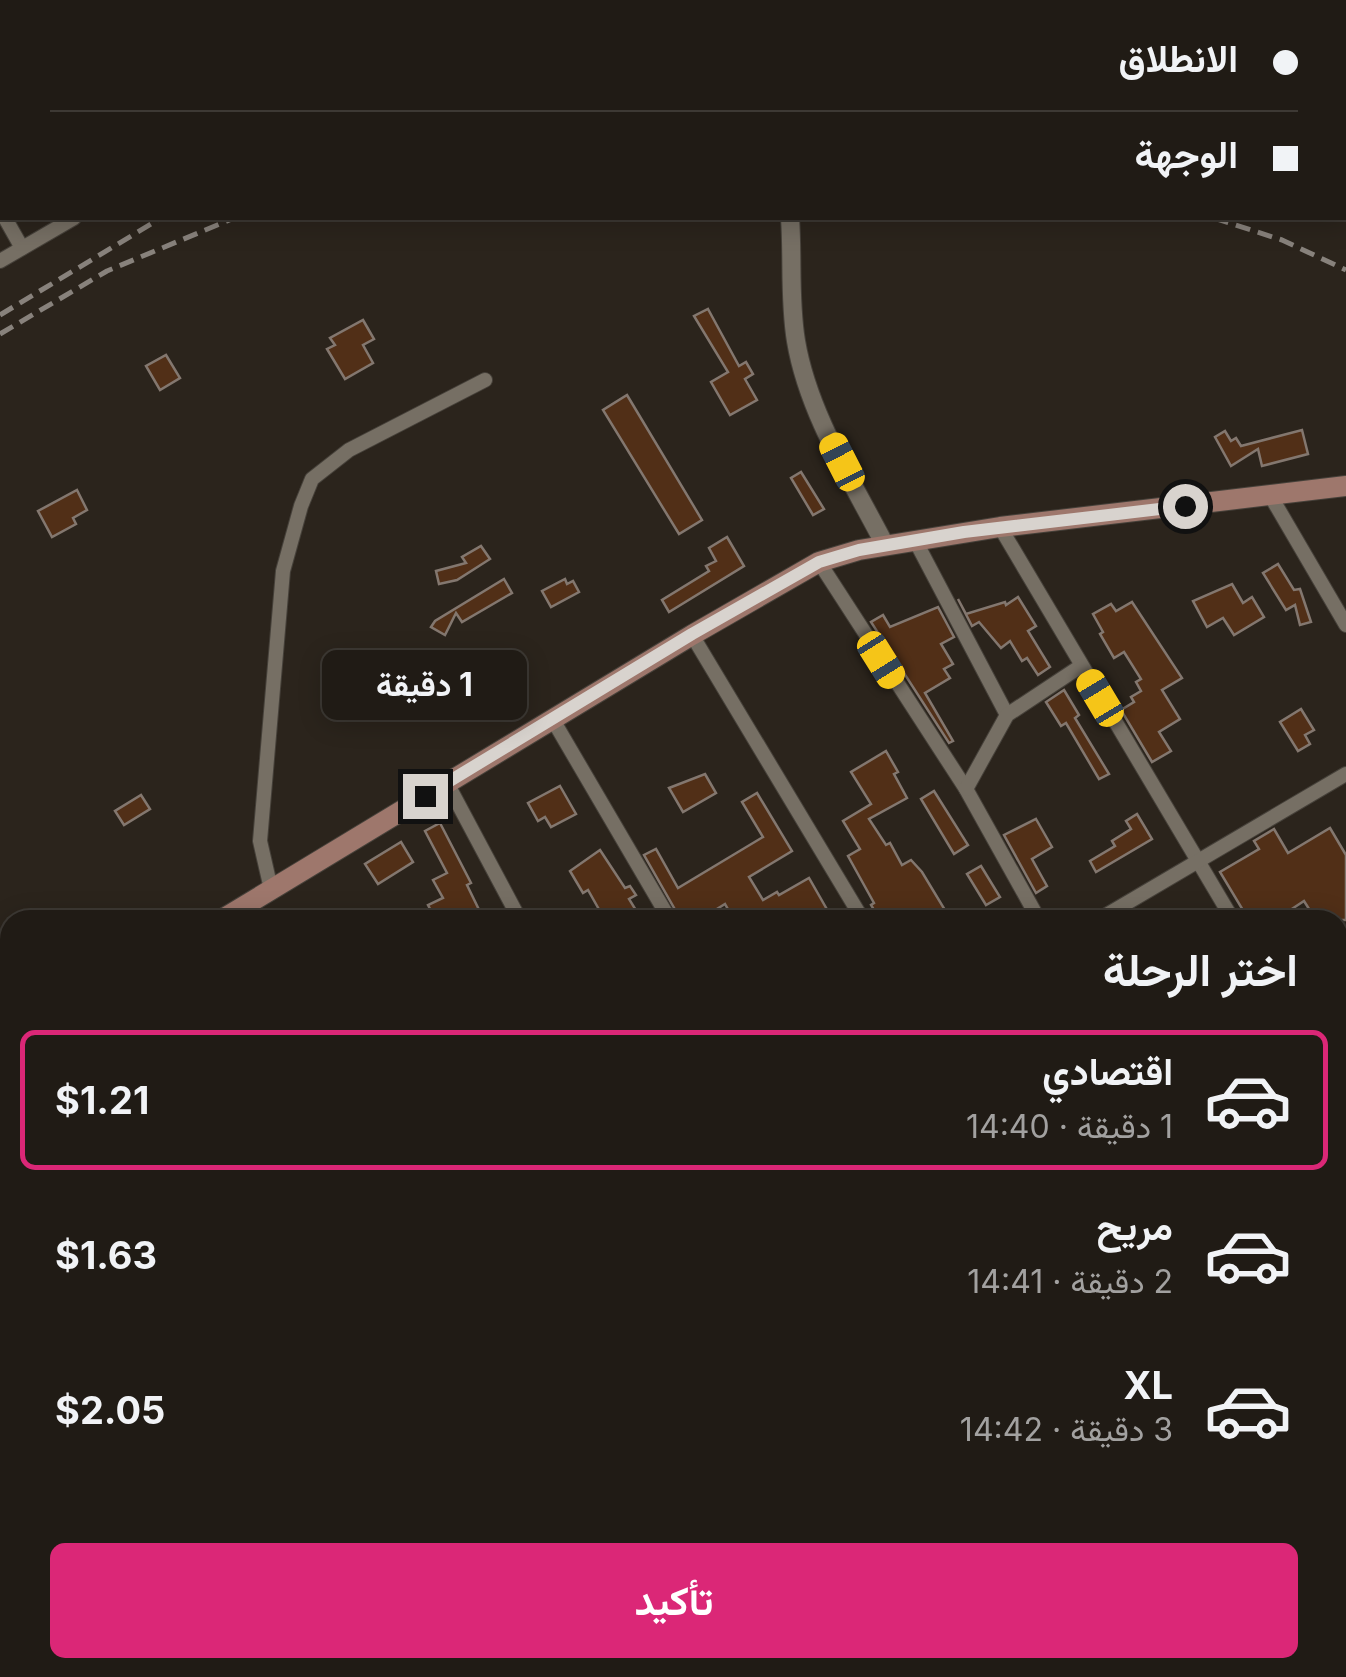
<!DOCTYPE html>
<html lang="ar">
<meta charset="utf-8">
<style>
:root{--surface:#201b15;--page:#28241e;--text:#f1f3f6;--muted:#a2a1a0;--line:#3d3934;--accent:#db2777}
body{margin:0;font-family:Inter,Vazirmatn,sans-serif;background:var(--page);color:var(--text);direction:rtl;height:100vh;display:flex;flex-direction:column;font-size:38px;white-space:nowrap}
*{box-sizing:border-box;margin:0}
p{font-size:32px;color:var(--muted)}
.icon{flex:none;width:55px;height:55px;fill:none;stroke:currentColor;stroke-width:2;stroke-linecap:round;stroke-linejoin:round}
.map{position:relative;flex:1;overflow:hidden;direction:ltr}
.details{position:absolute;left:0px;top:910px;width:1348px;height:768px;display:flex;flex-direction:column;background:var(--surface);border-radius:30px 30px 0 0;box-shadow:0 5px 25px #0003,0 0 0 2px var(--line);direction:rtl}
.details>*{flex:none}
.guide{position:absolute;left:0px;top:0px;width:1348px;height:220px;box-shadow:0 5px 25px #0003,0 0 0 2px var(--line);direction:rtl;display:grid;align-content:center;height:220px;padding:0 50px;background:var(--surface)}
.end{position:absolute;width:45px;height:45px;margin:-22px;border:12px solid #d8d3ce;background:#111;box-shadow:0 0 0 5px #111}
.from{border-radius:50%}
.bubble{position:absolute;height:70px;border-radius:15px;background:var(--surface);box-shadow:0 5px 25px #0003,0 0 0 2px var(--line);font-size:32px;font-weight:700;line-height:70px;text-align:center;direction:rtl}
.car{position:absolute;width:30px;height:60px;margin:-30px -15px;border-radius:12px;box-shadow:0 0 8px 2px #0007;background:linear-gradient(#f5c518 24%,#345 0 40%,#f5c518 0 76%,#345 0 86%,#f5c518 0)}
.guide b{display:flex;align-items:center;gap:35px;height:95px;font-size:38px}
.guide b+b{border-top:2px solid var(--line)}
.guide i{width:25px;height:25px;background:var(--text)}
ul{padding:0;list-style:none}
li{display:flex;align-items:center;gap:30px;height:140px;margin:0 20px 15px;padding:0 30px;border:5px solid transparent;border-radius:15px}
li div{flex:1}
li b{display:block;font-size:38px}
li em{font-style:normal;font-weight:700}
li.on{border-color:var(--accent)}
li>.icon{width:90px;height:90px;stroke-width:1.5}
h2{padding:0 50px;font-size:45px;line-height:120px}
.button{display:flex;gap:20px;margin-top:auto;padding:20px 50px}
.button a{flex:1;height:115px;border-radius:15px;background:var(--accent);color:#fff;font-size:40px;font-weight:700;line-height:115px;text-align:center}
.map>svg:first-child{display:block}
.building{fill:#512f17;stroke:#83776f;stroke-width:2.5}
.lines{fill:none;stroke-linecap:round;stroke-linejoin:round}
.service-casing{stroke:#46413a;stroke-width:10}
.minor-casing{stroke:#46413a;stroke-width:16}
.tertiary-casing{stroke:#46413a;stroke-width:20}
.secondary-casing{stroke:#46413a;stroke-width:22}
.service{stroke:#766f64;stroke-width:8}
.minor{stroke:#766f64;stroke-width:14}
.tertiary{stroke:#766f64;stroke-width:18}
.secondary{stroke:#9e776c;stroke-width:20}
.rail{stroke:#88827c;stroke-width:5;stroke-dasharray:15 8;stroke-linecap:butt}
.route{stroke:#d8d3ce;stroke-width:12}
</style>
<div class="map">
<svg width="1346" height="1677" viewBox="0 0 1346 1677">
<rect width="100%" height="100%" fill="#2b241c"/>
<g class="building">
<polygon points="708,309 739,366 746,362 753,374 745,379 757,400 730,415 711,382 728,372 694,316"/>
<polygon points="363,320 374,339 363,345 373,363 345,379 327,349 335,345 330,338"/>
<polygon points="166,355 180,378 160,390 146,366"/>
<polygon points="627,395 702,520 679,534 603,410"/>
<polygon points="1302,430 1308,454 1262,466 1258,449 1231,466 1215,437 1225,431 1231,441 1236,438 1241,446"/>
<polygon points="801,472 824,509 813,515 791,478"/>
<polygon points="77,490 87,510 73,518 76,524 52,537 38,511"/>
<polygon points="727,537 744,566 669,612 662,600 709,571 706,566 716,561 709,548"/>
<polygon points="481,546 490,559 457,580 439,584 436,571 466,563 462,557"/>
<polygon points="1278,564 1294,590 1300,589 1311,622 1300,625 1295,605 1286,610 1263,573"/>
<polygon points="504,579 512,593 462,622 456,613 445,635 431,627 435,621"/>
<polygon points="565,579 567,584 573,581 579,592 551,607 542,591"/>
<polygon points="1232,584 1243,603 1252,597 1264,617 1234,635 1223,618 1207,627 1193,601"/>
<polygon points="1018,597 1036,626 1028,631 1050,667 1038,675 1027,658 1022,661 1010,641 1001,648 979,622 972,626 958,599 966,614 1005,602 1006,605"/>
<polygon points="1132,602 1182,678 1162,690 1180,719 1159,732 1171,751 1152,762 1121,710 1134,702 1131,697 1141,691 1136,682 1141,679 1124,652 1114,658 1100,634 1103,632 1093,614 1111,604 1116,611"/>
<polygon points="938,607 954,637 941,644 953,664 944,669 950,678 925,693 953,741 949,743 871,622 883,615 890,627"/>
<polygon points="1064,690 1079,715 1075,718 1109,774 1099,779 1066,723 1061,726 1046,702"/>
<polygon points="1301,709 1314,730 1305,735 1310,744 1298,751 1280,722"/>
<polygon points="886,751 898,772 894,774 907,798 869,819 886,845 890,843 902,865 911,860 922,872 951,920 880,920 871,905 874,903 848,856 860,849 843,821 871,804 851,772"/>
<polygon points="705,774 716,793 683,812 669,788"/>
<polygon points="560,786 576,814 551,827 545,817 538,821 528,803"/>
<polygon points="934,791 968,845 954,854 921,799"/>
<polygon points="757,793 792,851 749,877 763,900 777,892 779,895 809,878 833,920 756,920 753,915 746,920 734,920 725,904 699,920 681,920 644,855 656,849 678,888 763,837 742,802"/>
<polygon points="141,795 150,809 124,825 115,811"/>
<polygon points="1137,814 1152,839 1096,872 1090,861 1115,846 1112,841 1131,829 1126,821"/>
<polygon points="1036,819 1052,847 1032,859 1047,886 1036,893 1004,835"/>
<polygon points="440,823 471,883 467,885 484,920 436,920 428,905 443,898 433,880 447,873 425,831"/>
<polygon points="1330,828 1346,855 1346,920 1316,920 1304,901 1275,920 1252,920 1246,910 1244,912 1220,872 1259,849 1254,841 1274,829 1288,853"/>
<polygon points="401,842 413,862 378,884 365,864"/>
<polygon points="600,850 625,888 630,886 636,895 629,899 642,920 605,920 588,890 583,893 570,871"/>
<polygon points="981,866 1000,897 986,905 967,874"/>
</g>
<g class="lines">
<g class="service-casing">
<polyline id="service" points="0,1196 10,1199"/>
</g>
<g class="minor-casing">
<g id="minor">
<polyline points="1345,207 1346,207"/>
<polyline points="5,218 22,248"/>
<polyline points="0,261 74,218"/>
<polyline points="1270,495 1346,625"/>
<polyline points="1000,527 1233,920"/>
<polyline points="916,542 1007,715"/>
<polyline points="819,562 966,789 1039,920"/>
<polyline points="692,635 863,920"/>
<polyline points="553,720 670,920"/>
<polyline points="447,783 520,920"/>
<polyline points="966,789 1007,715 1081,666"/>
<polyline points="271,889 260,841 283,571 301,506 312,479 349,450 485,380"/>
<polyline points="1098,920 1346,774"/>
<polyline points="1338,991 1346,986"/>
<polyline points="1338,1076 1346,1089"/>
<polyline points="1338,1389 1346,1403"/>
<polyline points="1338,1471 1346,1466"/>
<polyline points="1338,1481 1346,1496"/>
<polyline points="0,1486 10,1480"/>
<polyline points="0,1610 10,1605"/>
<polyline points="0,1628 10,1645"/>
<polyline points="23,1668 29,1677"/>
<polyline points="190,1668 195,1677"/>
<polyline points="408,1668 413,1677"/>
<polyline points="534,1668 540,1677"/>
<polyline points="662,1668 667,1677"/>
<polyline points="779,1668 785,1677"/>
<polyline points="935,1668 940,1677"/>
<polyline points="1088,1668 1094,1677"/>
<polyline points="1158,1668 1164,1677"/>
<polyline points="1300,1668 1306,1677"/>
<polyline points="156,1677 172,1668"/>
<polyline points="997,1677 1013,1668"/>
</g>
</g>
<g class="tertiary-casing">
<g id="tertiary">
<polyline points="130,0 131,2"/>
<polyline points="683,0 685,2"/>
<polyline points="29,2 33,0"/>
<polyline points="430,2 434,0"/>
<polyline points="0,19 2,17"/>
<path d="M 790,218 C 793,259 789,299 796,341 C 808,413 852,481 885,545"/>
</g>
</g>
<g class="secondary-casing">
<g id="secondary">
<polyline points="221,920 692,635 819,562 859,550 1000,527 1346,486"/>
<polyline points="0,1051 10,1044"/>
<polyline points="1338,1158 1346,1152"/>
<polyline points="476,1677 493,1668"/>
</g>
</g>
<use href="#service" class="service"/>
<use href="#minor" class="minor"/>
<use href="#tertiary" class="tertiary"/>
<use href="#secondary" class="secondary"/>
<g class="rail">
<polyline points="521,2 525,0"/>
<polyline points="544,2 548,0"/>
<polyline points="1214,218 1282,240 1346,270"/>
<polyline points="0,315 161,218"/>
<polyline points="0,334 107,271 234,218"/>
</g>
</g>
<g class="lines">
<polyline class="route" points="425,796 692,634 819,562 859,550 964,532 1185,506"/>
</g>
</svg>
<i class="end from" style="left:1185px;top:506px"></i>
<i class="end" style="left:425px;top:796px"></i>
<div class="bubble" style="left:322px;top:650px;width:205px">1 دقيقة</div>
<i class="car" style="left:842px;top:462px;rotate:333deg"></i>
<i class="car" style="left:881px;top:660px;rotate:148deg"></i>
<i class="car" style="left:1100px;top:698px;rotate:329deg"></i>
<div class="guide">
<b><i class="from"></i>الانطلاق</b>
<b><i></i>الوجهة</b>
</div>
<section class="details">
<h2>اختر الرحلة</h2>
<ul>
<li class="on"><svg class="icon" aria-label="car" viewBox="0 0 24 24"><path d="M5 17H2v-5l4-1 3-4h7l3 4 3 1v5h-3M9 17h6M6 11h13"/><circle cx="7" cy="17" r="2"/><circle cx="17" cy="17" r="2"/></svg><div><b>اقتصادي</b><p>1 دقيقة · 14:40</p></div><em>$1.21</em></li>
<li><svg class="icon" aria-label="car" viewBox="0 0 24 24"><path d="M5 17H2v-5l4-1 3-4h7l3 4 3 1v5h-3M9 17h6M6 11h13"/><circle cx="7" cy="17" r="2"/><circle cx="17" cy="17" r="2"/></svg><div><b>مريح</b><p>2 دقيقة · 14:41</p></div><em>$1.63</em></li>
<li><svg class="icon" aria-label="car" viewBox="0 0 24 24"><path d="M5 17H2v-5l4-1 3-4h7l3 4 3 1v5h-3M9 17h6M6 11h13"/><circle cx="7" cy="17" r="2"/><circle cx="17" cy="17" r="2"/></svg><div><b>XL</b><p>3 دقيقة · 14:42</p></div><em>$2.05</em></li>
</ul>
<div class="button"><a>تأكيد</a></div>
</section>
</div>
